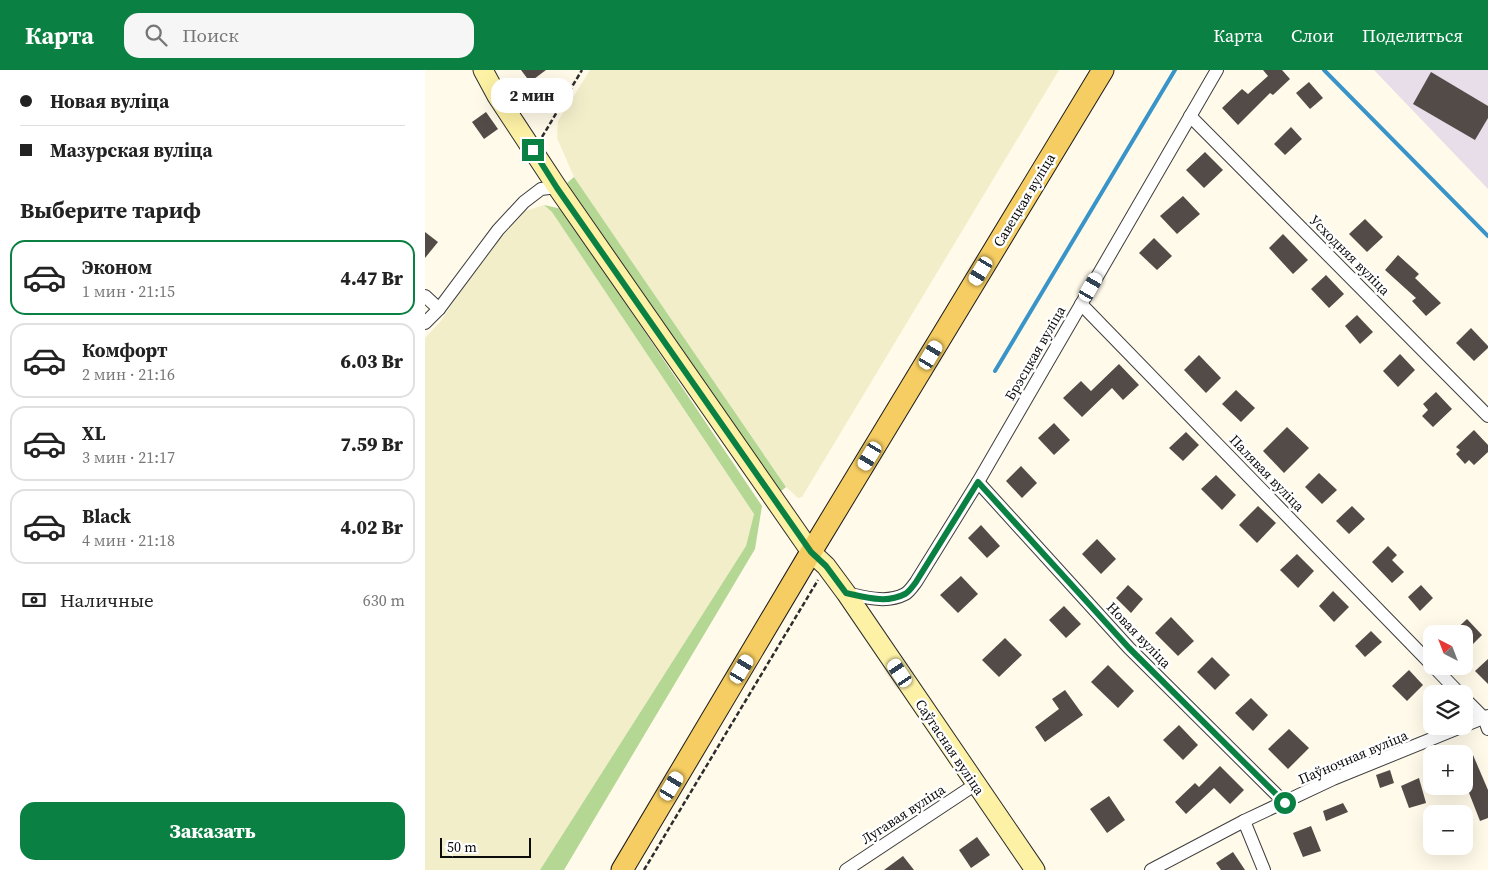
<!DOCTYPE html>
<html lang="ru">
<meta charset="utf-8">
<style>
:root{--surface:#fff;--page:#f6f6f6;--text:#222;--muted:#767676;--line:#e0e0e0;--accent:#0b8043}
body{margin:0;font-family:"Source Serif 4",serif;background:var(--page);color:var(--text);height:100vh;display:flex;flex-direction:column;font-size:19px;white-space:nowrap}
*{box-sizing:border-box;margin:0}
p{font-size:16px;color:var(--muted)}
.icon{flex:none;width:28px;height:28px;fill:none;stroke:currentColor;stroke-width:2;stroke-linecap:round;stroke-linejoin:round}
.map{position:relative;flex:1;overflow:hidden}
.side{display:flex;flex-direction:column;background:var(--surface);width:425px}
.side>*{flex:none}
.top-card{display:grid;align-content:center;height:110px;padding:0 20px;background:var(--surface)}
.needle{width:32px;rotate:318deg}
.tools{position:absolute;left:998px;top:555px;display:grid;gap:10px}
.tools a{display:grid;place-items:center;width:50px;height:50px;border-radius:10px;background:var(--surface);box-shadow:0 5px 20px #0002;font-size:25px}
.scale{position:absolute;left:15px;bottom:12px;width:91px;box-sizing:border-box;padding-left:5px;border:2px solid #0b0b0b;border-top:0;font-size:14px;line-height:18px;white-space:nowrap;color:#0b0b0b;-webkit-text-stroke:4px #fff;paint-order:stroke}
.end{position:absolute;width:22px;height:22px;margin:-11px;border:6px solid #0b8043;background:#fff;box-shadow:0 0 0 2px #fff}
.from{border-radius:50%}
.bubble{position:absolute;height:35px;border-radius:15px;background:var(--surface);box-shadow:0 5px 20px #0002;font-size:16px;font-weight:800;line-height:35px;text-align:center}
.car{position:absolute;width:15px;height:30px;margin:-15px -8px;border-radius:6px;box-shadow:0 0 4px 1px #0007;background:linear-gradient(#fff 24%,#345 0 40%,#fff 0 76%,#345 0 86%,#fff 0)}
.top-card b{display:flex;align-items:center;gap:18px;height:48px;font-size:19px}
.top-card b+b{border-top:1px solid var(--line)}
.top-card i{width:12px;height:12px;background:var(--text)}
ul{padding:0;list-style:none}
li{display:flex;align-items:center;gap:15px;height:75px;margin:0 10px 8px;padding:0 10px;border:2px solid var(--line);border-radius:15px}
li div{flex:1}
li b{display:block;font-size:19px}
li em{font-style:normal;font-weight:800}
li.active{border-color:var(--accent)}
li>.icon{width:45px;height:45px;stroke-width:1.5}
h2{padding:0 20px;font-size:22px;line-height:60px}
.pay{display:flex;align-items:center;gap:12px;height:55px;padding:0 20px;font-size:19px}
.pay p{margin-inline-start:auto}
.cta{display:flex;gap:10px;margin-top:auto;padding:10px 20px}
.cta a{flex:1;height:58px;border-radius:15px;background:var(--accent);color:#fff;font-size:20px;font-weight:800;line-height:58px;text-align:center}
header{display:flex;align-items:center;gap:30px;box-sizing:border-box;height:70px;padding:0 25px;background:var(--accent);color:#fff}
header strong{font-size:24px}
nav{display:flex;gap:28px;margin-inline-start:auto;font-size:18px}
.search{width:350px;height:45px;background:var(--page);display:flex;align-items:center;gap:12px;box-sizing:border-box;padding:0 18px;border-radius:15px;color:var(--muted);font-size:19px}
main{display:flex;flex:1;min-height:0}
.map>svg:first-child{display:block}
.industrial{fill:#e8deea}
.farmland{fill:#f3eeca}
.forest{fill:#b4d794}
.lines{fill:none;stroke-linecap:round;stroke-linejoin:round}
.stream{stroke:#3894c9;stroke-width:4}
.building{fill:#534b47}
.street-casing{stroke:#3e3e3e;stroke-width:14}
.secondary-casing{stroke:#2d2d2d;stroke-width:21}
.primary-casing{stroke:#1c1c1c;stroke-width:23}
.path{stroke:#2d2d2d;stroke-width:2.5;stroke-dasharray:5 2.5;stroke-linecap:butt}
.street{stroke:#fff;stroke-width:12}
.secondary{stroke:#fdf1a5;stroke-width:19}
.primary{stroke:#f5cd62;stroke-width:21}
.route{stroke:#0b8043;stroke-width:6}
.labels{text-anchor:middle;stroke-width:5;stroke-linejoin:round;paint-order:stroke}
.street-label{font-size:14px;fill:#0b0b0b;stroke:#fff}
</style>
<header>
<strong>Карта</strong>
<div class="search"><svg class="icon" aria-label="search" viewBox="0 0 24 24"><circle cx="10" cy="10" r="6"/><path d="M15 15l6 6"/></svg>Поиск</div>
<nav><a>Карта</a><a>Слои</a><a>Поделиться</a></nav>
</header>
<main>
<section class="side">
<div class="top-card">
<b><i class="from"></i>Новая вуліца</b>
<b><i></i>Мазурская вуліца</b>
</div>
<h2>Выберите тариф</h2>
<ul>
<li class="active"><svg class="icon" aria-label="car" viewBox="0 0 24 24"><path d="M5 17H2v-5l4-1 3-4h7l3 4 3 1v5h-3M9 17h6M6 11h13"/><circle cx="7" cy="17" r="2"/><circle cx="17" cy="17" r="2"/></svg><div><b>Эконом</b><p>1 мин · 21:15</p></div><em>4.47 Br</em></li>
<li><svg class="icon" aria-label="car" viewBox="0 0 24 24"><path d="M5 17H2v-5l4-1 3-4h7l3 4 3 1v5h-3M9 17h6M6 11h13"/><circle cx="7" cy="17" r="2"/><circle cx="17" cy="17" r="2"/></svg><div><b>Комфорт</b><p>2 мин · 21:16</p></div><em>6.03 Br</em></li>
<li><svg class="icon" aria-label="car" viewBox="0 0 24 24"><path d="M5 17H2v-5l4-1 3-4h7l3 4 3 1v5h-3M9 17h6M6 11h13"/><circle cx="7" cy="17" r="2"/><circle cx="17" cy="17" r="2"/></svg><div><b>XL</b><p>3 мин · 21:17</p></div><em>7.59 Br</em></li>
<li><svg class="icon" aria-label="car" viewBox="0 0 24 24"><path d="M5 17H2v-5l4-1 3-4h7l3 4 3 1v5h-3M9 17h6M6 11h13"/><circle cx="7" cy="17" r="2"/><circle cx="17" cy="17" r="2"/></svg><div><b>Black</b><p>4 мин · 21:18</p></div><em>4.02 Br</em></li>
</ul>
<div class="pay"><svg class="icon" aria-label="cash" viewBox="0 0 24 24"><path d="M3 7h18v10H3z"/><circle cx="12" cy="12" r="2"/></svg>Наличные<p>630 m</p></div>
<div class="cta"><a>Заказать</a></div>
</section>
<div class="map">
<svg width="1063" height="800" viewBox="0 0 1063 800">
<rect width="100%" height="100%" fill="#fffae9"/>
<polygon class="industrial" points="949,0 1063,0 1063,119"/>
<g class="farmland">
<polygon points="165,0 634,0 377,427 373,428 361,417 149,107 132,68 133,51"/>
<polygon points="119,135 127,142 329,444 321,476 115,800 0,800 0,268 15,252 58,188 100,141"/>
</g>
<g class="forest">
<polygon points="149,107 361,417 355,422 158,144 142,113"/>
<polygon points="119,135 137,139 337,436 330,479 139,800 115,800 321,476 329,444 127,142"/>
</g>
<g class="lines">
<g class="stream">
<polyline points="899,0 1063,166"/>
<polyline points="570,301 750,0"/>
</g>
</g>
<g class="building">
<polygon points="96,0 121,0 105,12"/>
<polygon points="838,0 857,0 865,9 848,25 845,23 813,55 797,38 817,19 823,24 843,6"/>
<polygon points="1006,2 1063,36 1063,48 1050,70 988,34"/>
<polygon points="884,12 898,28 885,39 871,23"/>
<polygon points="61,42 73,59 59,69 47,52"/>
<polygon points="866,57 877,69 860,85 849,74"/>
<polygon points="780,82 798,100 779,118 761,100"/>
<polygon points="758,126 775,144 752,164 735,146"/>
<polygon points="940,149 958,167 942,182 924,164"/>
<polygon points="0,162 13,172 0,188"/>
<polygon points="858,164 883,190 868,204 844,178"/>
<polygon points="729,168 747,186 732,200 714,183"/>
<polygon points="973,185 994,204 990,208 1016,233 1001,246 987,231 991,228 960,200"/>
<polygon points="901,205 919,224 904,238 886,219"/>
<polygon points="932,245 948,262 935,274 920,256"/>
<polygon points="1046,258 1063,276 1063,278 1049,291 1031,273"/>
<polygon points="975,284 990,300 973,317 958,301"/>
<polygon points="774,285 796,308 781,323 759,300"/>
<polygon points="694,294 714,315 698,330 687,318 657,347 638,328 656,311 666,321"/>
<polygon points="811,320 830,338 816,352 797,334"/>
<polygon points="1011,322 1027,339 1008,357 997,346 1003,340 998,334"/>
<polygon points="629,353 645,370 629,385 613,368"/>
<polygon points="862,357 884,378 859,403 838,381"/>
<polygon points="1049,360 1063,375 1063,382 1049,395 1044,390 1040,394 1031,384 1035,380 1031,377"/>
<polygon points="761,362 774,375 758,391 744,378"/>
<polygon points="596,396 612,413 597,428 581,411"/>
<polygon points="894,403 912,420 897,434 880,417"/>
<polygon points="791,405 811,425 797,440 776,419"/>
<polygon points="833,436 851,453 832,473 814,455"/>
<polygon points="927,436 940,449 924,464 911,451"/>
<polygon points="556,455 575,476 562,488 543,468"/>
<polygon points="672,469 691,489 676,504 657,484"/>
<polygon points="963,476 972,485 967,490 979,502 967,513 947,492"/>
<polygon points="872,484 889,501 873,518 855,500"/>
<polygon points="536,506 553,524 533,543 515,525"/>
<polygon points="703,515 718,529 706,543 691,528"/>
<polygon points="996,515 1008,528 995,541 983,527"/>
<polygon points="908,521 924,537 909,552 894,536"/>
<polygon points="639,536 656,554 641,568 624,550"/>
<polygon points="746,547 769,571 753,586 730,563"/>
<polygon points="1042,549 1057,565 1039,583 1039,564 1026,564"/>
<polygon points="946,561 957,572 940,587 930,576"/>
<polygon points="580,568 597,585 574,607 557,590"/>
<polygon points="787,587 805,605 790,620 772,602"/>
<polygon points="1063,589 1063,614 1050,601"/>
<polygon points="683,595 709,621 693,638 666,612"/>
<polygon points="984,600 998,615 982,631 967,616"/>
<polygon points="640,620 658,645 620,672 610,657 634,639 627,629"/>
<polygon points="826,628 843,645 828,661 810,643"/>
<polygon points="754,655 773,675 758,690 738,670"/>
<polygon points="864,659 884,678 863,699 843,679"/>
<polygon points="1048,685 1063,720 1063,748 1055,751 1039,710 1039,688"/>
<polygon points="795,696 819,720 805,734 789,718 761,744 750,732 770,713 774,717"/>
<polygon points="965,700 969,713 955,718 951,705"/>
<polygon points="994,708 1001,733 984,738 976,716"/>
<polygon points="684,726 700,750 682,763 665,739"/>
<polygon points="918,733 923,742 901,751 898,741"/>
<polygon points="886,756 896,781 878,787 868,763"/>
<polygon points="552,767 565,785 546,798 534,780"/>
<polygon points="808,782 820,800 796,800 791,793"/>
<polygon points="478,786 489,800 459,800"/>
</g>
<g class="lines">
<g class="street-casing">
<g id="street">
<polyline points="765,46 1063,346"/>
<polyline points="0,226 14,239"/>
<polyline points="656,234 1006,594"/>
<polyline points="0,253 14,239 73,160 99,132 116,119 132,117"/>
<polyline points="553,412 704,578 860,733"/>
<path d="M 421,523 C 440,527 461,534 480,524 C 484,522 488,516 491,512 L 553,412 L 792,0"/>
<polyline points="1008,596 1035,624"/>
<polyline points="1039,628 1059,648 1063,659"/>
<polyline points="819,751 839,800"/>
<polyline points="421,800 551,714"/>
<polyline points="726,800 819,751 908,709 1063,646"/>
</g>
</g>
<g class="secondary-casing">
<polyline id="secondary" points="58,0 72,26 132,117 386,482 401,496 421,523 610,800"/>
</g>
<g class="primary-casing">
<polyline id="primary" points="197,800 386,482 678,0"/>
</g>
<g class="path">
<polyline points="117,67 157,0"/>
<polyline points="219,800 393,510"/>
</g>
<use href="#street" class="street"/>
<use href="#secondary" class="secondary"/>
<use href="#primary" class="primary"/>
</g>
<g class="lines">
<path class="route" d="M 108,80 L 132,118 L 386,482 L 401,496 L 421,523 C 440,527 461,534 480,524 C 484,522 488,516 491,512 L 553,412 L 704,578 L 860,733"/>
</g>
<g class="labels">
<g class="street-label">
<text transform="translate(599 130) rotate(-59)" y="5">Савецкая вуліца</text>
<text transform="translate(925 185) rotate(45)" y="5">Усходняя вуліца</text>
<text transform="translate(610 283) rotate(-60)" y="5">Брэсцкая вуліца</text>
<text transform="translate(842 403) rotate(46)" y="5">Палявая вуліца</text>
<text transform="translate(714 565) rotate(46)" y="5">Новая вуліца</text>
<text transform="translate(525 677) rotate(56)" y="5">Саўгасная вуліца</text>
<text transform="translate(928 687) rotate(-23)" y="5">Паўночная вуліца</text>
<text transform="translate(478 744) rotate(-33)" y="5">Лугавая вуліца</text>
</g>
</g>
</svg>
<div class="tools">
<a><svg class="needle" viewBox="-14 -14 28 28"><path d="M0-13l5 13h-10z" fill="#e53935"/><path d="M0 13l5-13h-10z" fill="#767676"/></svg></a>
<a><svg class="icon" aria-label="layers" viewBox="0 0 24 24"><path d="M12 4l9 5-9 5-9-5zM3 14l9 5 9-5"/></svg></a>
<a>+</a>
<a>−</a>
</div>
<div class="scale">50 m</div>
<i class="end from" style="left:860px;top:733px"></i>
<i class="end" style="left:108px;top:80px"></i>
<div class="bubble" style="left:66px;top:8px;width:82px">2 мин</div>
<i class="car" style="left:556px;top:201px;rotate:211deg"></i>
<i class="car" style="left:666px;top:217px;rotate:30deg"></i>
<i class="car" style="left:506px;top:285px;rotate:31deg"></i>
<i class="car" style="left:445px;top:386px;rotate:211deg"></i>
<i class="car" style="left:317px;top:599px;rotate:31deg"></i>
<i class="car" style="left:475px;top:603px;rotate:326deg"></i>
<i class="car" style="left:247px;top:716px;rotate:31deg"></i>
</div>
</main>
